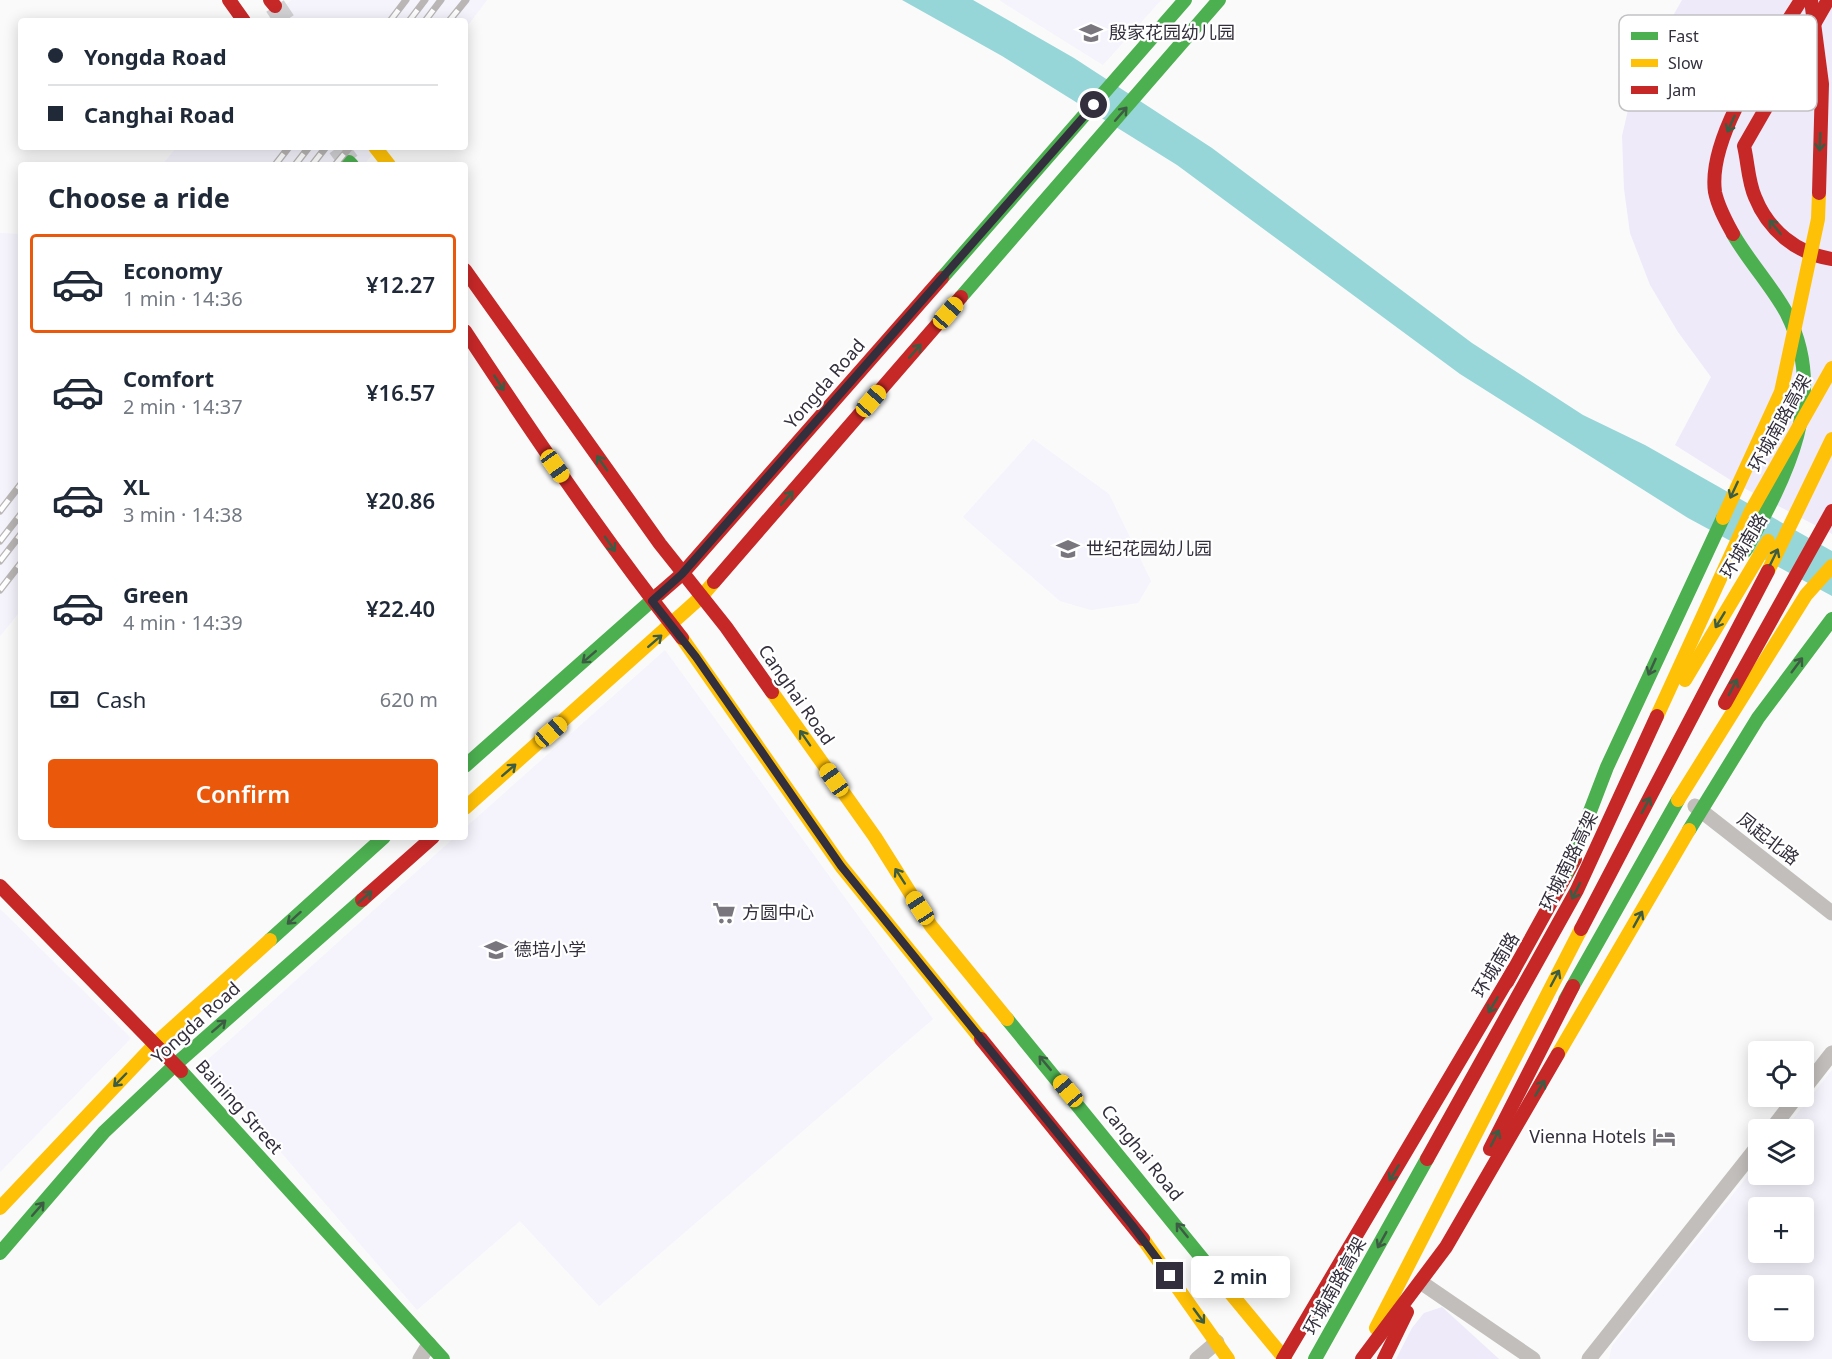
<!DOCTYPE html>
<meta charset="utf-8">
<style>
:root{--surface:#fff;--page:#f2f2f3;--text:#1f2937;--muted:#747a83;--line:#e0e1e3;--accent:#ea580c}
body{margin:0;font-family:"Noto Sans","Noto Sans SC",sans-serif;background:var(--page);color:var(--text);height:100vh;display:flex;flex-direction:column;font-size:22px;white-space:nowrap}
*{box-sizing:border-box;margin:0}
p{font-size:20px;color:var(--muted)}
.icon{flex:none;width:33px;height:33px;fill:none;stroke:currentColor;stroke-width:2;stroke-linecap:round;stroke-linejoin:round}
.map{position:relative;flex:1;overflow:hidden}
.details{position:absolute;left:18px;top:162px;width:450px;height:678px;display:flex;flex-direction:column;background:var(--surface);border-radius:6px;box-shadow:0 3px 15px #0003}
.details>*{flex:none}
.hud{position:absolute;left:18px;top:18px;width:450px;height:132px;border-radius:6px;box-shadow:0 3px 15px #0003;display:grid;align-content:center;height:132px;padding:0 30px;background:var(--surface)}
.fabs{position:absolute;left:1748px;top:1041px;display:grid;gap:12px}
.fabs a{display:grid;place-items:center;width:66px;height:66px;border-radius:6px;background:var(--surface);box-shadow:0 3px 15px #0003;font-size:30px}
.end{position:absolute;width:27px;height:27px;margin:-14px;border:8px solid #332f3c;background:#fff;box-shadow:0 0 0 3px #fff}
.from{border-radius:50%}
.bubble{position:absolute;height:42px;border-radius:6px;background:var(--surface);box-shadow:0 3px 15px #0003;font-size:20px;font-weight:600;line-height:42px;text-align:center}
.car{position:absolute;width:18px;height:36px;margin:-18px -9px;border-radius:8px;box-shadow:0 0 4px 2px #0007;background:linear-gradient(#f5c518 24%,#345 0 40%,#f5c518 0 76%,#345 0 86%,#f5c518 0)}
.hud b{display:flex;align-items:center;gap:21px;height:57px;font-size:22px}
.hud b+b{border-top:2px solid var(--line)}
.hud i{width:15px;height:15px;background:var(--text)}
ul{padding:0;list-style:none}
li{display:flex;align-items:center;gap:18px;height:99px;margin:0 12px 9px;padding:0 18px;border:3px solid transparent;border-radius:6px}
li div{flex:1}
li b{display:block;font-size:22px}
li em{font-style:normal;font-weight:600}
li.active{border-color:var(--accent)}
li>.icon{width:54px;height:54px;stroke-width:1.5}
h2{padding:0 30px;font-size:27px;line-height:72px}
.pay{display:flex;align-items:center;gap:15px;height:66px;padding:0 30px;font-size:22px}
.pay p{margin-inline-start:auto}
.primary-button{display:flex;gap:12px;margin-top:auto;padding:12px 30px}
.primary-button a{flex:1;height:69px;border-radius:6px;background:var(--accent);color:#fff;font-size:24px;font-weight:600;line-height:69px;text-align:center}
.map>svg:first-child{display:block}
.built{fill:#f5f3fc;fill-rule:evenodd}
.green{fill:#eeeaf9}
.water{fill:#96d6d8}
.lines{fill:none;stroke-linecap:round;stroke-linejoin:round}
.secondary-tunnel{stroke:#d2d1d4;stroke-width:21;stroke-dasharray:21 10;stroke-linecap:butt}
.street{stroke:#c2bebb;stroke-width:15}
.fast{stroke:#4caf50;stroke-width:14}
.slow{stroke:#ffc107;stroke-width:14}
.jam{stroke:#c62828;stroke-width:14}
.rail-casing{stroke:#b9b6b5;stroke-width:7}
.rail{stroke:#fff;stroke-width:4.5;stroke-dasharray:14;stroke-linecap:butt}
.fast-bridge{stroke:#4caf50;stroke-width:14}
.slow-bridge{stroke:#ffc107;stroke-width:14}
.jam-bridge{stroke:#c62828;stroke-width:14}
.oneway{stroke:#3c5c43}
.route{stroke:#332f3c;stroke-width:8}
.labels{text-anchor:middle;stroke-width:4.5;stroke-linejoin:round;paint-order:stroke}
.poi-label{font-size:18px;fill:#332f3c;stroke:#fff;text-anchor:start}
.street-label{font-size:18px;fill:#332f3c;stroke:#fff}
.key{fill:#fff;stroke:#c2c1c4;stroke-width:1.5}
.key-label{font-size:16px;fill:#332f3c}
</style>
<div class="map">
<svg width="1832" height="1359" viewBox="0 0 1832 1359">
<rect width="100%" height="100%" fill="#fafafa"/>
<g class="built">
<polygon points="292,0 487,0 465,29 465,21 264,21"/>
<polygon points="999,0 1161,0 1103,65"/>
<polygon points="177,147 378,147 364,165 162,165"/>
<polygon points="0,233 21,234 21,610 0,636"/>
<polygon points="1033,439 1109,494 1151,581 1138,603 1091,610 1060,601 963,517"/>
<polygon points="665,650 933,1019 599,1306 520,1221 417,1310 204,1063 455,837 465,837 465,828"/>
<polygon points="0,909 131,1038 0,1172"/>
<path d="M 1832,1070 L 1832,1359 L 1609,1359 L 1612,1346 L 1758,1163 L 1758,1174 L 1803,1174 L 1803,1130 L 1785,1129 ZM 1758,1208 L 1803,1208 L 1803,1252 L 1758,1252 ZM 1758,1286 L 1803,1286 L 1803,1330 L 1758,1330 Z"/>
</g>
<g class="green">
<polygon points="1682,0 1832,0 1832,534 1740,486 1675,445 1711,377 1678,332 1650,285 1630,233 1624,189 1622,136 1634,84"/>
<polygon points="1442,1307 1499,1359 1396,1359 1412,1328 1424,1313"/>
</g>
<polygon class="water" points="902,0 973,0 1074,58 1212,148 1472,343 1583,415 1645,445 1832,551 1832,596 1688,518 1460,374 1177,165 1002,56"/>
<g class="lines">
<g class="secondary-tunnel">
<polyline points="275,6 285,21"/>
<polyline points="338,147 349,162"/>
</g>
<g class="street">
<polyline points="1695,806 1832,913"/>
<polyline points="1803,1090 1832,1053"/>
<polyline points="1771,1130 1797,1096"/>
<polyline points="1422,1283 1533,1359"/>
<polyline points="420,1359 429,1344"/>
<polyline points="1197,1359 1217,1342"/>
<polyline points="1589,1359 1758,1146"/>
</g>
<g class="fast">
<polyline points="349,162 352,165"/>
<path d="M 1733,234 C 1749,262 1772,286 1787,314 C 1829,397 1786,477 1745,551"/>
<polyline points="942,278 1185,0"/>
<polyline points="961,297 1219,0"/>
<polyline points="465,766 659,594"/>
<polyline points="270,940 384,837"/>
<polyline points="1565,1000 1678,800"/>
<polyline points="1007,1019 1218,1278"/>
<polyline points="181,1071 443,1359"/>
<polyline points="0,1253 104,1132 176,1064 362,900"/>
</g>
<g class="slow">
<polyline points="375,147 389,165"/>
<polyline points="1768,571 1832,439"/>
<polyline points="682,638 841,866 981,1039"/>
<polyline points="1685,680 1768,541"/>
<polyline points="772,692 875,837 931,926 1007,1019"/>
<polyline points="1678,800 1806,595 1832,566"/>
<polyline points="465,808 701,597 714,582"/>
<polyline points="0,1208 156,1043 270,940"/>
<polyline points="1143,1239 1228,1359"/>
<polyline points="1218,1278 1285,1359"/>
<polyline points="1376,1328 1581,929"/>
</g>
<g class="jam">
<polyline points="229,0 244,21"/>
<polyline points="270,0 275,6"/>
<path d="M 1828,0 L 1744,146 C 1748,163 1748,181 1755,197 C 1768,230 1797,254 1832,259"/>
<path d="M 1733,234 C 1726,221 1718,207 1715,192 C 1707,134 1772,47 1801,0"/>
<polyline points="465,270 660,544 726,627 772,692"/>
<path d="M 465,331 C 534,436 604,539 682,638"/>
<polyline points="714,582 961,297"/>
<polyline points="659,594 682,574 942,278"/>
<polyline points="1725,703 1832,511"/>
<polyline points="0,886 181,1071"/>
<polyline points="362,900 433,837"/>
<polyline points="1581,929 1768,571"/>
<polyline points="1507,982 1575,859"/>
<polyline points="981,1039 1143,1239"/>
<polyline points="1490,1149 1573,986"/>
<polyline points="1283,1359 1514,969"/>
<polyline points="1384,1359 1407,1312"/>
</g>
<g class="rail-casing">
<g id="rail">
<polyline points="390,21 406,0"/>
<polyline points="409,21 425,0"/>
<polyline points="425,21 441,0"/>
<polyline points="449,21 466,0"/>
<polyline points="275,165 289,147"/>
<polyline points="295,165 309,147"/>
<polyline points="312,165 326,147"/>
<polyline points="335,165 350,147"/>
<polyline points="0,511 21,484"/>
<polyline points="0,541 21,514"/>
<polyline points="0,561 21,534"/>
<polyline points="0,590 21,563"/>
</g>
</g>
<use href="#rail" class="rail"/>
<g class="fast-bridge">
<polyline points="1689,830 1758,718 1832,619"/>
<polyline points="1566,874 1607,767 1723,518"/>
<polyline points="1315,1359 1427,1159"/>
</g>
<g class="slow-bridge">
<polyline points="1723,518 1781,392 1818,219 1819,193"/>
<polyline points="1657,716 1751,511 1832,368"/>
<polyline points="1558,1054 1689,830"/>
</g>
<g class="jam-bridge">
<polyline points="1811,0 1822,84 1819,193"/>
<polyline points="1427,1159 1577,890 1657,716"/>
<polyline points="1362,1359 1446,1247 1558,1054"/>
</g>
</g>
<defs><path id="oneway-shaft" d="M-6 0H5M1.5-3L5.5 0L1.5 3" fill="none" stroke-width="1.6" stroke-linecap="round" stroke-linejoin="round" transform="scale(1.5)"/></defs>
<g class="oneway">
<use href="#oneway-shaft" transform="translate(1121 114) rotate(-49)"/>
<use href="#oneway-shaft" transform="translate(1731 124) rotate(114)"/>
<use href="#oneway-shaft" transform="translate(1820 142) rotate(92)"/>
<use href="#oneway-shaft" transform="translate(1775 227) rotate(-129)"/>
<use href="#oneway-shaft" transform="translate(915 351) rotate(-49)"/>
<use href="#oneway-shaft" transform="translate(499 383) rotate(57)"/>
<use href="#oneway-shaft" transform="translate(602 463) rotate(-125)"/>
<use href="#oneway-shaft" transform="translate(1734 490) rotate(115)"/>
<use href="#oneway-shaft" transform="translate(787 498) rotate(-49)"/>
<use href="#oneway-shaft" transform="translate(610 544) rotate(55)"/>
<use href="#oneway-shaft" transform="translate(1774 557) rotate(-64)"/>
<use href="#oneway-shaft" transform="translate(1720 620) rotate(121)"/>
<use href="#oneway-shaft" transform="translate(655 641) rotate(-41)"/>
<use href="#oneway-shaft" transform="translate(589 657) rotate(139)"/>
<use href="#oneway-shaft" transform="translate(1797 665) rotate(-53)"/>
<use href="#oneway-shaft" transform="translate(1652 667) rotate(114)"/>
<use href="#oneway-shaft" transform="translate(1733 687) rotate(-62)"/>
<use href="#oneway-shaft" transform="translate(805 738) rotate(-125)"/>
<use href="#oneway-shaft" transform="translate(509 770) rotate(-41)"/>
<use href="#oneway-shaft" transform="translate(1646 805) rotate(-62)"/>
<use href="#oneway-shaft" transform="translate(900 876) rotate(-123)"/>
<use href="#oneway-shaft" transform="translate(1576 891) rotate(117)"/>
<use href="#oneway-shaft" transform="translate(365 897) rotate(-41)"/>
<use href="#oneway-shaft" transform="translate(294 918) rotate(138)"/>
<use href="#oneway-shaft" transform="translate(1638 919) rotate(-61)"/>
<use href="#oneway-shaft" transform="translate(1555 978) rotate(-62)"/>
<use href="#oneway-shaft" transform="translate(1493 1005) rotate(121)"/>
<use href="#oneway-shaft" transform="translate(219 1026) rotate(-41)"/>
<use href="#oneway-shaft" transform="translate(1045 1063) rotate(-130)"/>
<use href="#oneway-shaft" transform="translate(120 1080) rotate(134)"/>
<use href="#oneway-shaft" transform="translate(1540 1088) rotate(-59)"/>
<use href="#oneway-shaft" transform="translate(1495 1138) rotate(-63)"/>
<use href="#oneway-shaft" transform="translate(1394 1173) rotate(121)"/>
<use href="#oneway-shaft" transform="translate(38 1209) rotate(-49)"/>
<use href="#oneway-shaft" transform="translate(1182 1230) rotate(-129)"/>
<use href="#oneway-shaft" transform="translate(1382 1240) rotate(119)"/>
<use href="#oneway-shaft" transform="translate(1199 1316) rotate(54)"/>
</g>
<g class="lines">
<polyline class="route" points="1094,105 682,574 652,601 696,657 841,866 1132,1225 1170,1276"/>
</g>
<defs>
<g id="school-bare" transform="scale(1.8)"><path d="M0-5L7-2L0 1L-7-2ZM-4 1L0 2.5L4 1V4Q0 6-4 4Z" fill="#79767e" stroke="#fff" stroke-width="2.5" paint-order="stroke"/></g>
<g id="supermarket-bare" transform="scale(1.8)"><path d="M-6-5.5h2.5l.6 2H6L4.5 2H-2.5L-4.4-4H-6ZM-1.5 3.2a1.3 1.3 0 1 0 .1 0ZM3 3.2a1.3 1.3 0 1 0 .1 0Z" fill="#79767e" stroke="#fff" stroke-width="2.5" paint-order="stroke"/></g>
<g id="hotel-bare" transform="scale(1.8)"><path d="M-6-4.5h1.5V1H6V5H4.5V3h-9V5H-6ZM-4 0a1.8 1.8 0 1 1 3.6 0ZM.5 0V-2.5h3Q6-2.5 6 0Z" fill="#79767e" stroke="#fff" stroke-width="2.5" paint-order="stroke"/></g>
</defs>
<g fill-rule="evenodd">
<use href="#school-bare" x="1091" y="33"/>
<use href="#school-bare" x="1068" y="549"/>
<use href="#supermarket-bare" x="724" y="913"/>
<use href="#school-bare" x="496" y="950"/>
<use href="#hotel-bare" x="1664" y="1137"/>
</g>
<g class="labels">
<g class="poi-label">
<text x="1109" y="39">殷家花园幼儿园</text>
<text x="1086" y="555">世纪花园幼儿园</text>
<text x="742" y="919">方圆中心</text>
<text x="514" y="956">德培小学</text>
<text x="1646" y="1143" text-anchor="end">Vienna Hotels</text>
</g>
<g class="street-label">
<text transform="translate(825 384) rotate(-49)" y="6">Yongda Road</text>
<text transform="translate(1780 423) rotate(-61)" y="6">环城南路高架</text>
<text transform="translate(1744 546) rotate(-59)" y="6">环城南路</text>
<text transform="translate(796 695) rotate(55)" y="6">Canghai Road</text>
<text transform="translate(1768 839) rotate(38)" y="6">凤起北路</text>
<text transform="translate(1569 861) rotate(-64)" y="6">环城南路高架</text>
<text transform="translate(1496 965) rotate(-59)" y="6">环城南路</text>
<text transform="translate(196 1023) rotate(-42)" y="6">Yongda Road</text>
<text transform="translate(239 1107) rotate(48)" y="6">Baining Street</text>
<text transform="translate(1142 1153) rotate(51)" y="6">Canghai Road</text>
<text transform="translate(1335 1286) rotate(-61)" y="6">环城南路高架</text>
</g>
</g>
<rect x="1619" y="15" width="198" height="96" rx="9" class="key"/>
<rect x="1631" y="32" width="27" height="8" fill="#4caf50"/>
<rect x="1631" y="59" width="27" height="8" fill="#ffc107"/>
<rect x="1631" y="86" width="27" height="8" fill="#c62828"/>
<g class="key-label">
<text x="1668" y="42">Fast</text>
<text x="1668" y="69">Slow</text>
<text x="1668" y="96">Jam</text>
</g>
</svg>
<div class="fabs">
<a><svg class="icon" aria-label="locate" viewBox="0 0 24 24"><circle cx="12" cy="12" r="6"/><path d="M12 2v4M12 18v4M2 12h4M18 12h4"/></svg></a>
<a><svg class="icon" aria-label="layers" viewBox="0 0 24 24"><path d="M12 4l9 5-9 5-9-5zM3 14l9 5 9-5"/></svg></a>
<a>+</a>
<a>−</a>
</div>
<i class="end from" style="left:1094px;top:105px"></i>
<i class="end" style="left:1170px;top:1276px"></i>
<div class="bubble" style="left:1191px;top:1256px;width:99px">2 min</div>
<i class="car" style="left:948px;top:313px;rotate:41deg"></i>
<i class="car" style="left:871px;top:401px;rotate:41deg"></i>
<i class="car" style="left:555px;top:466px;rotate:145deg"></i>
<i class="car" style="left:551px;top:732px;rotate:49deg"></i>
<i class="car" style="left:834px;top:780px;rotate:325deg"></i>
<i class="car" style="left:920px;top:908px;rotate:327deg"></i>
<i class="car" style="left:1068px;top:1091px;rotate:320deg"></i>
<div class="hud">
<b><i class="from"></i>Yongda Road</b>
<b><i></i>Canghai Road</b>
</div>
<section class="details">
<h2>Choose a ride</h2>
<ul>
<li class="active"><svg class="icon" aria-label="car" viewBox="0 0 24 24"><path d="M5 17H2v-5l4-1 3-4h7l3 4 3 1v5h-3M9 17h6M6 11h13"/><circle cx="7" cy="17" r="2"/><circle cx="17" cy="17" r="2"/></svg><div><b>Economy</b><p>1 min · 14:36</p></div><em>¥12.27</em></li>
<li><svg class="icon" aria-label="car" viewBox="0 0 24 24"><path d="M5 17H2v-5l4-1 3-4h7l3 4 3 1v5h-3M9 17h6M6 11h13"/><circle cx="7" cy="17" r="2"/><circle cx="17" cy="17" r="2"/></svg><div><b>Comfort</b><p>2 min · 14:37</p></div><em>¥16.57</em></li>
<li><svg class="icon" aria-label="car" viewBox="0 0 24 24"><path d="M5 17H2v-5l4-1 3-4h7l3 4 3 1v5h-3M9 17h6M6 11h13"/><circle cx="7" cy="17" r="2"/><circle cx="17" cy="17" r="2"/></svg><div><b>XL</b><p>3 min · 14:38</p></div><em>¥20.86</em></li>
<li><svg class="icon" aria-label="car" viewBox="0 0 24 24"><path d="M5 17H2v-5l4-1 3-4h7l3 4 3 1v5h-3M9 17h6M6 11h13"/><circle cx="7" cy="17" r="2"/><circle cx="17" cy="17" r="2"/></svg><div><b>Green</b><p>4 min · 14:39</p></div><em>¥22.40</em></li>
</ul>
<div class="pay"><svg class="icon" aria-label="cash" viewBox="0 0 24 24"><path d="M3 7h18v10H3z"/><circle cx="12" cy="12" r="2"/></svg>Cash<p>620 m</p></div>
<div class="primary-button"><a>Confirm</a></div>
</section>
</div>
